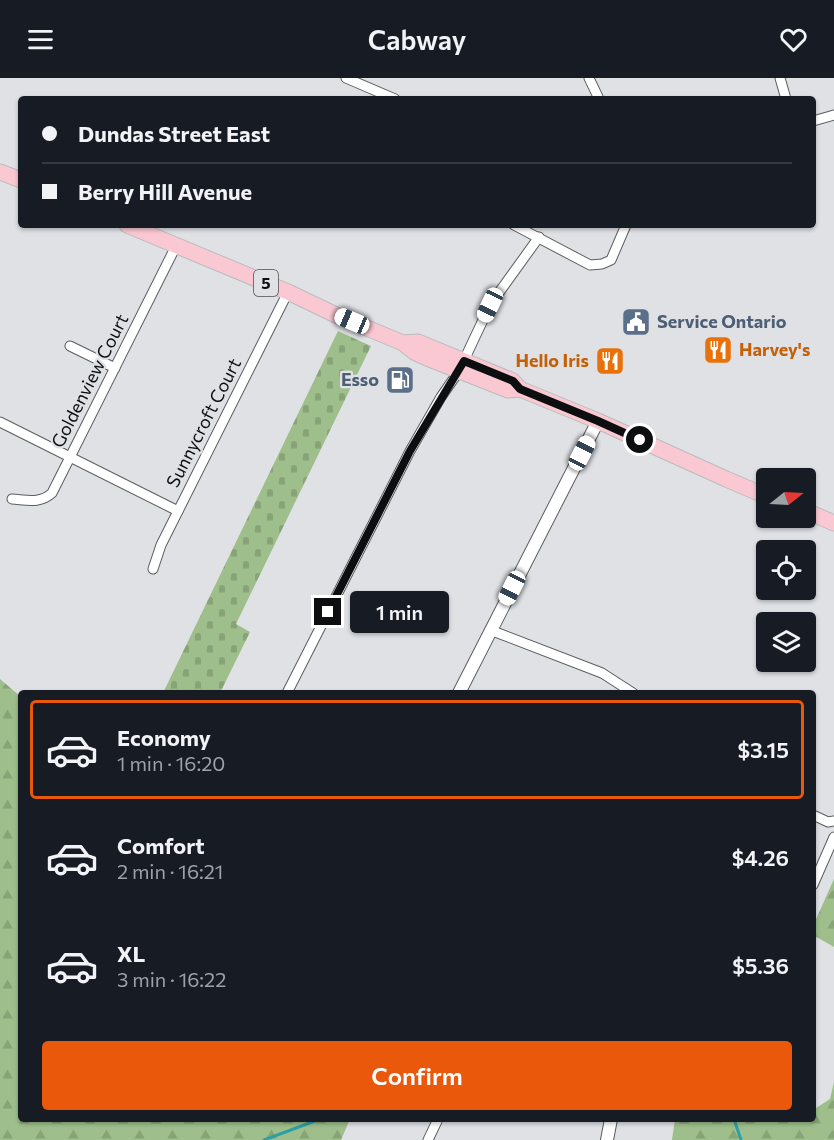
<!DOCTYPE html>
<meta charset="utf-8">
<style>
:root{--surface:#171b24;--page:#242831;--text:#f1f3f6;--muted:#9ea1a6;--line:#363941;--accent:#ea580c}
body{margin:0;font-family:Commissioner,sans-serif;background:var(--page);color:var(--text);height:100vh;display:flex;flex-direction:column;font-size:22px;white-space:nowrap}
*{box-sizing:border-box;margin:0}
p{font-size:20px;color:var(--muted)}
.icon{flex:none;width:33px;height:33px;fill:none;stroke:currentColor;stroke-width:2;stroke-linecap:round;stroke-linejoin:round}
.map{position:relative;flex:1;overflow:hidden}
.details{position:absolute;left:18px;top:612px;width:798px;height:432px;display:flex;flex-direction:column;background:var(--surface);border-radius:6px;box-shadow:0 2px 4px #0004}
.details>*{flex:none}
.hud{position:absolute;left:18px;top:18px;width:798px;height:132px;border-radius:6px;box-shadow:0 2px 4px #0004;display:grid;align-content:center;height:132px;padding:0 24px;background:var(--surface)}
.needle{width:39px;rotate:72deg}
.controls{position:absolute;left:756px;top:390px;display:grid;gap:12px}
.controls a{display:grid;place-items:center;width:60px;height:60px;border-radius:6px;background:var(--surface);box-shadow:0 2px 4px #0004;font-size:30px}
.end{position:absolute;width:27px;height:27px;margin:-14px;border:8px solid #0d0e0f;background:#fff;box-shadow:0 0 0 3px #fff}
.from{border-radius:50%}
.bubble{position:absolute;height:42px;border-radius:6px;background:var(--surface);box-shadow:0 2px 4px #0004;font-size:20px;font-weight:600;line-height:42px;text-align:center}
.car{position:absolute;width:18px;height:36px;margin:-18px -9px;border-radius:8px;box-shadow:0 0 4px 2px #0007;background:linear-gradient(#fff 24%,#345 0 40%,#fff 0 76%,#345 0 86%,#fff 0)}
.hud b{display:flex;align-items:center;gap:21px;height:57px;font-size:22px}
.hud b+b{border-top:2px solid var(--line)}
.hud i{width:15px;height:15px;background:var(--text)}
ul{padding:10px 0 0;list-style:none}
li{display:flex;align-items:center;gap:18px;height:99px;margin:0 12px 9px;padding:0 12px;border:3px solid transparent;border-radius:6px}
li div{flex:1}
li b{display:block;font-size:22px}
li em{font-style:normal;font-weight:600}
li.current{border-color:var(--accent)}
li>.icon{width:54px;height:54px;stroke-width:1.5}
.cta{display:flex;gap:12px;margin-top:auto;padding:12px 24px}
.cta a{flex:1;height:69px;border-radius:6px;background:var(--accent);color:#fff;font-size:24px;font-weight:600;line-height:69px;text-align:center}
header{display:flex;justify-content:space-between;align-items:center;height:78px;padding:0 24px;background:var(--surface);font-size:27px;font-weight:600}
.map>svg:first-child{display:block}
.forest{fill:url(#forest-firs)}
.cemetery{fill:url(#cemetery-stones)}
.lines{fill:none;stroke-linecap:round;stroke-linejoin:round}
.stream{stroke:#2c9fa7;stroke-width:3}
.minor-casing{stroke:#5b5d60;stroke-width:11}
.tertiary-casing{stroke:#5b5d60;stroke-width:14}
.primary-casing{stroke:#bbbcbc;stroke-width:17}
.minor{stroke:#fff;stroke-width:9}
.tertiary{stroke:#fff;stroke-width:12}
.primary{stroke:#f9c8d3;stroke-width:15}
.route{stroke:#0d0e0f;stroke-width:8}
.labels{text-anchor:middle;stroke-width:4.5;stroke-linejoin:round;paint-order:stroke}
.shield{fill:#dfe1e5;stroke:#4c4d4f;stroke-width:1.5}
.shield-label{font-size:16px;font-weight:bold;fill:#0d0e0f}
.service-label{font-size:18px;font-weight:bold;fill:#4e5e75;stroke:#dfe1e5;text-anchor:start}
.food-label{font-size:18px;font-weight:bold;fill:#c56008;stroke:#dfe1e5;text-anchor:start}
.street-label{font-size:18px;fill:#0d0e0f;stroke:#dfe1e5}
</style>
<header><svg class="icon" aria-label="menu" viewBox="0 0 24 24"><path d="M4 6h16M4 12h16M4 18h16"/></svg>Cabway<svg class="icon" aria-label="heart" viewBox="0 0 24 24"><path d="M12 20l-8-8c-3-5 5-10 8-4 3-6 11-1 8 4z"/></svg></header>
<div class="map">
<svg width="834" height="1062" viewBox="0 0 834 1062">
<defs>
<pattern id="forest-firs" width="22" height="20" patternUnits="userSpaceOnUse" patternTransform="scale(1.5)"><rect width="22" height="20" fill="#9ebf8b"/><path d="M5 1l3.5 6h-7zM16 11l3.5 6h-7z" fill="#87a377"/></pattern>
<pattern id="cemetery-stones" width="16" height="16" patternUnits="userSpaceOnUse" patternTransform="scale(1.5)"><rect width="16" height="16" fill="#9ebf8b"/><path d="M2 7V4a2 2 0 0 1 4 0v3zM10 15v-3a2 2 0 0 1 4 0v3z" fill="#87a377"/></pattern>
</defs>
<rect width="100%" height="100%" fill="#dfe1e5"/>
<g class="forest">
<polygon points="0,601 21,619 21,1041 350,1041 341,1062 0,1062"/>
<polygon points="834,801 834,869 813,857 813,848"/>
<polygon points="834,1004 834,1062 672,1062 675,1041 813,1041 813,1032 830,1021"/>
</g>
<polygon class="cemetery" points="338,253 371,268 236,546 250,554 220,615 163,615"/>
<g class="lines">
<g class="stream">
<polyline points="734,1041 741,1062"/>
<polyline points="264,1062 315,1043"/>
</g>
<g class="minor-casing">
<g id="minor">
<polyline points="346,0 395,21"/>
<polyline points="589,0 599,21"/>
<polyline points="780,0 786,21"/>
<polyline points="813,43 834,37"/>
<polyline points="514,147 590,187 602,186 611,182 626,147"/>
<polyline points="70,268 115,290"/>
<polyline points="0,344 178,433"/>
<path d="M 12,421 C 27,422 40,426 52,415 L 176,168"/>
<polyline points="153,491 161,467 288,214"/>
<polyline points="490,552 602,595 633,615"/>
<polyline points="287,615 410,373 441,319 459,293 490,227 539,159"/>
<polyline points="813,737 828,744 834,743"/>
<polyline points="813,807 834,759"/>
<polyline points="428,1062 438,1041"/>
</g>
</g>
<g class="tertiary-casing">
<g id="tertiary">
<polyline points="459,615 598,343"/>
<polyline points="607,1062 611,1041"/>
</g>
</g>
<g class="primary-casing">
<g id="primary">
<polyline points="0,94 21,102"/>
<polyline points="127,147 288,214 338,238 403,265 414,274 427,280 508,312 520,311 598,343 726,401 766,418"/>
<polyline points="403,265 418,264 513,303 520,311"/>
<polyline points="806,433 834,445"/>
</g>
</g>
<use href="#minor" class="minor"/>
<use href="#tertiary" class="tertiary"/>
<use href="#primary" class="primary"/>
</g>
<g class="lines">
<polyline class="route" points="328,534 410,373 464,283 513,303 520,311 598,343 640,362"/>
</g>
<defs>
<g id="civic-square" transform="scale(1.5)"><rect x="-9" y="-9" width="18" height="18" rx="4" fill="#5c6f8a" stroke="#dfe1e5"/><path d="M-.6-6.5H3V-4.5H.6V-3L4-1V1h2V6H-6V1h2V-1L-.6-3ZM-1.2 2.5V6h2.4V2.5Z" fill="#fff"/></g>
<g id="restaurant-square" transform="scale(1.5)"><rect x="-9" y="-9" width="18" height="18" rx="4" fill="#e8710a" stroke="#dfe1e5"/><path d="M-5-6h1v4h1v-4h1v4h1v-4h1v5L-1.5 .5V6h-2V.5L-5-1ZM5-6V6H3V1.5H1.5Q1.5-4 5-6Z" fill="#fff"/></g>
<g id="fuel-square" transform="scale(1.5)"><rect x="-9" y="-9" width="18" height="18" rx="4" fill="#5c6f8a" stroke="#dfe1e5"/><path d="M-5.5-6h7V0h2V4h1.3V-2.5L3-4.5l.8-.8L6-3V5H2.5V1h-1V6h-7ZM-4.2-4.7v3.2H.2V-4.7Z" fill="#fff"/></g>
</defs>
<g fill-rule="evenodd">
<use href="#civic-square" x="636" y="244"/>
<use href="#restaurant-square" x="718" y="272"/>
<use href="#restaurant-square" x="610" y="283"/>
<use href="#fuel-square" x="400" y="302"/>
</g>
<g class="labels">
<rect class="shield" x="254" y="192" width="24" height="26" rx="4.5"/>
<g class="shield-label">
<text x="266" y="211">5</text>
</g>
<g class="service-label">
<text x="657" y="250">Service Ontario</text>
<text x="379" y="308" text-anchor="end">Esso</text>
</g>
<g class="food-label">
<text x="739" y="278">Harvey's</text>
<text x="589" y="289" text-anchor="end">Hello Iris</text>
</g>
<g class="street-label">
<text transform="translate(90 303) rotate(-63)" y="6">Goldenview Court</text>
<text transform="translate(204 345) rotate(-63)" y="6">Sunnycroft Court</text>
</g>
</g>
</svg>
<div class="controls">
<a><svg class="needle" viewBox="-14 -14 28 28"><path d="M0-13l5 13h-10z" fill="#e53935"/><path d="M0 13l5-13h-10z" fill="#9ea1a6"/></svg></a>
<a><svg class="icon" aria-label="locate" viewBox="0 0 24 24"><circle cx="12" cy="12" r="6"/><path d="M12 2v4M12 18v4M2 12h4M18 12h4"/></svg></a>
<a><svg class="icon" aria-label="layers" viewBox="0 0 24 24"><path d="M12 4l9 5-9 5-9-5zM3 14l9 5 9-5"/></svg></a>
</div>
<i class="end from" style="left:640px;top:362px"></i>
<i class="end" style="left:328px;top:534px"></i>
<div class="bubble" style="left:350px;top:513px;width:99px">1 min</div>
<i class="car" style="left:490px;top:227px;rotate:205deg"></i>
<i class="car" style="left:352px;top:243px;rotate:293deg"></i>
<i class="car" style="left:582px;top:375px;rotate:27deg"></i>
<i class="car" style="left:512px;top:510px;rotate:207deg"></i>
<div class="hud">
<b><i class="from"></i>Dundas Street East</b>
<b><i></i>Berry Hill Avenue</b>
</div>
<section class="details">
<ul>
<li class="current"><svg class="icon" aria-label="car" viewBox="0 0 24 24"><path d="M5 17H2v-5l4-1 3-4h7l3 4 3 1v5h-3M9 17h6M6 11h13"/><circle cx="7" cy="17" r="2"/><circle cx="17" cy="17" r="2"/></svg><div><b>Economy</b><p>1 min · 16:20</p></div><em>$3.15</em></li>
<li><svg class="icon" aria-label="car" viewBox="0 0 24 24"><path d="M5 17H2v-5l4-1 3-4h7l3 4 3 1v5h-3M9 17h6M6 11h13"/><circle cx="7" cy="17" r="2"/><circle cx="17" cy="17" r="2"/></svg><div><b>Comfort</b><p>2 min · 16:21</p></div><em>$4.26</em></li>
<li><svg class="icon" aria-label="car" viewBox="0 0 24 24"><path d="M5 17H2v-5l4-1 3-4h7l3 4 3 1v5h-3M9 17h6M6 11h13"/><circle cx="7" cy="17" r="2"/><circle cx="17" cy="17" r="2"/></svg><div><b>XL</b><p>3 min · 16:22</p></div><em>$5.36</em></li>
</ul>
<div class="cta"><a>Confirm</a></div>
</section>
</div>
